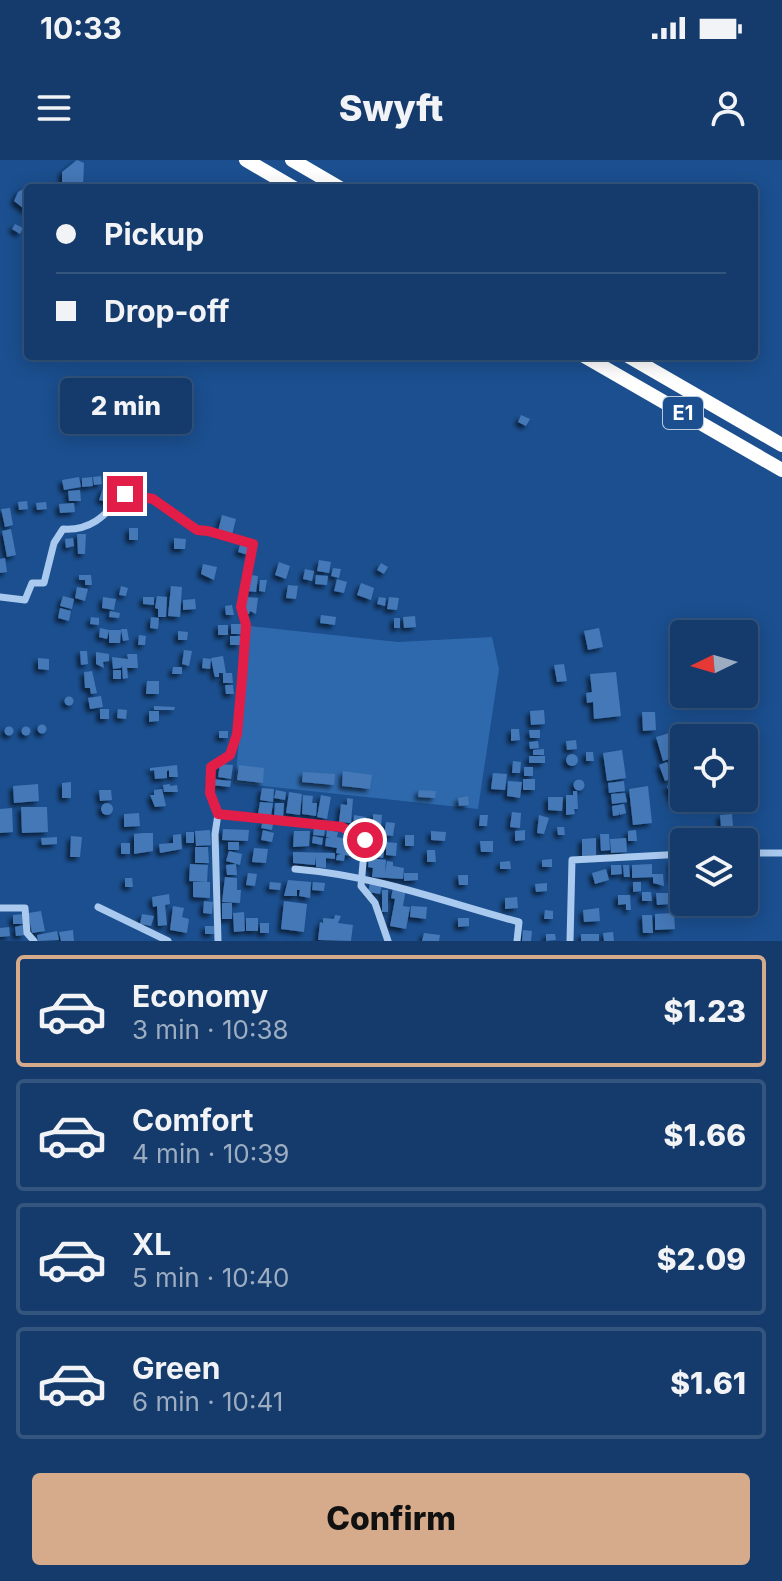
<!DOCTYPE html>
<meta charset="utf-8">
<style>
:root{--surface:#143b6b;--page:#1d4271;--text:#f1f3f6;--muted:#9dadc1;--line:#33557e;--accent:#d6ab8b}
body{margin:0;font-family:Inter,sans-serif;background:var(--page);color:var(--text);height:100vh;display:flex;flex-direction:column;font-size:30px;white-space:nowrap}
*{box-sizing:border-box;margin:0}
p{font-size:26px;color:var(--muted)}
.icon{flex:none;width:44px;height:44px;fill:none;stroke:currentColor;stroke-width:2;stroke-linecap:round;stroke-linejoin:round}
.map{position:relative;height:781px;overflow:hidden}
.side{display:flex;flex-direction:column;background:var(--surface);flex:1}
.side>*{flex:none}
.guide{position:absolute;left:24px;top:24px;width:734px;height:176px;border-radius:8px;box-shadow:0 4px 20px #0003,0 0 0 2px var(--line);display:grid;align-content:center;height:176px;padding:0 32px;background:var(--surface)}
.needle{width:52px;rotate:265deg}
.tools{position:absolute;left:670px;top:460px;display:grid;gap:16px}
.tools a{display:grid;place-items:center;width:88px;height:88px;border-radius:8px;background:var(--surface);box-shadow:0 4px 20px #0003,0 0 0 2px var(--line);font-size:40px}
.end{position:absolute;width:36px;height:36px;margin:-18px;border:10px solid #e11d48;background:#fff;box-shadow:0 0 0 4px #fff}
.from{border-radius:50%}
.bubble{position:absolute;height:56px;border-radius:8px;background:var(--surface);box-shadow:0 4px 20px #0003,0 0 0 2px var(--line);font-size:26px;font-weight:800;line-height:56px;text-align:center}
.guide b{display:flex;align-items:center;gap:28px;height:76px;font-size:30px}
.guide b+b{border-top:2px solid var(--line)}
.guide i{width:20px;height:20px;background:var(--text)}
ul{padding:14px 0 0;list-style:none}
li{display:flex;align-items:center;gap:24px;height:112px;margin:0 16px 12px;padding:0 16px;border:4px solid var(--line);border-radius:8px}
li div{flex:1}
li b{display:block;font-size:30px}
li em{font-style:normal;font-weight:800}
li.on{border-color:var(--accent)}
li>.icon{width:72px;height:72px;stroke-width:1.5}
.cta{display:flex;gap:16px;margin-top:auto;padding:16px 32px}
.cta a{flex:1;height:92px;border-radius:8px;background:var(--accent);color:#111;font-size:32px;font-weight:800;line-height:92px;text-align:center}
.status{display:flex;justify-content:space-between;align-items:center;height:56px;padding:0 40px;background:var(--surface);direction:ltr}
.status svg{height:22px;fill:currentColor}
header{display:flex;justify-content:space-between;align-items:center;height:104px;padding:0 32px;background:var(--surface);font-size:36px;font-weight:800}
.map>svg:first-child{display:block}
.green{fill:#2e69ad}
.building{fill:#4478b7;filter:url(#shadow)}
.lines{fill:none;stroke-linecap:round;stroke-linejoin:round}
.street{stroke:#a9c9ee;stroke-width:7}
.highway{stroke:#fff;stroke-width:14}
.route{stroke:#e11d48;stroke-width:10}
.labels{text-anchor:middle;stroke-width:6;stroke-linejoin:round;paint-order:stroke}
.shield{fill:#1b4f8f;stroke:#bbcadd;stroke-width:2}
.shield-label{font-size:20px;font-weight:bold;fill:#fff}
</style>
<div class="status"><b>10:33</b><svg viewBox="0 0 49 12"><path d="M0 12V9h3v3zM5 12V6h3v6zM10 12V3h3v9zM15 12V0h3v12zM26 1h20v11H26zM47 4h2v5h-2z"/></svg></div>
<header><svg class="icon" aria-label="menu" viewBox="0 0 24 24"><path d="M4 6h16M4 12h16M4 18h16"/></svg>Swyft<svg class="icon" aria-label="person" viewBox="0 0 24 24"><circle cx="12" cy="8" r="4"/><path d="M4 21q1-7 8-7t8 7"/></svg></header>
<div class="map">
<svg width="782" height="781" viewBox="0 0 782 781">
<defs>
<filter id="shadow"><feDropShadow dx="-3.5" dy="3.5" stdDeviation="2" flood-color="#0009"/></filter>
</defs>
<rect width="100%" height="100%" fill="#1b4f8f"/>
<polygon class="green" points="250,466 398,482 492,477 499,509 478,649 235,623"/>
<g class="building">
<polygon points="77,0 84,3 83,28 62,28 62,12"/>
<polygon points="28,26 28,52 14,41 18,32"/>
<polygon points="15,64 23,68 20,74 12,69"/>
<polygon points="521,255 530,259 526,266 518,262"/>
<polygon points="101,316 102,324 94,325 93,317"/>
<polygon points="79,317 81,327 64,330 62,320"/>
<polygon points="92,317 93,326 82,327 82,318"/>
<polygon points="124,318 132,319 132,326 124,326"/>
<polygon points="103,328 114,331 111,343 99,340"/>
<polygon points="80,330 81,341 69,341 68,331"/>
<polygon points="27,341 28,349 19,350 18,342"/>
<polygon points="46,342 47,349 37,350 36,343"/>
<polygon points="74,343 75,352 60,353 59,344"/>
<polygon points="10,348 13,365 5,367 1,349"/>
<polygon points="222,355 236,359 232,375 218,371"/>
<rect x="129" y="368" width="9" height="12"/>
<polygon points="11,369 16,395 7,397 2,371"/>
<polygon points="77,374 86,374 85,394 78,394"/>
<polygon points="73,378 74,386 66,388 65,379"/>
<polygon points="174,378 186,379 185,389 174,389"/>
<polygon points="240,385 250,387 248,395 238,392"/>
<polygon points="5,398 7,412 0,413 0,399"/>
<polygon points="319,400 331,402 329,413 317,411"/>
<polygon points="279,402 290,406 286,419 275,415"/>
<polygon points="381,403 388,407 384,414 377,410"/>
<polygon points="203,404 217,407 214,420 201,414"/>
<polygon points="333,408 341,409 339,418 331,416"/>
<polygon points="305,409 314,411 312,421 303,419"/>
<polygon points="79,415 91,415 92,425 85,425 85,420 79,420"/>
<polygon points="251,415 258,416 256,432 247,431"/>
<polygon points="316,415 328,416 327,425 315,424"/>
<polygon points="337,419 347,422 344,433 334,431"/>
<polygon points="260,420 267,420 265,432 259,431"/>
<polygon points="361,423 374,428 371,440 357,435"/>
<polygon points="288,425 298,426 296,439 286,438"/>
<polygon points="121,426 128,428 126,436 119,435"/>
<polygon points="171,426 182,427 180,457 168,456"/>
<polygon points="77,427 88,429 85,441 75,438"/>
<polygon points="63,436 74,439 72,449 60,446"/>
<polygon points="157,436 167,437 166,457 158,457 158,449 155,448"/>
<polygon points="103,437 116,439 114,450 102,448"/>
<polygon points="143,437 154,437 154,445 143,444"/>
<polygon points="246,437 258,438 256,454 250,451 249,454 245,454"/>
<polygon points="379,437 386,438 385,446 377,444"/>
<polygon points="389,437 399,438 397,450 387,449"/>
<polygon points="195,439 196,449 183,450 183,440"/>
<polygon points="232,445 234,455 226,455 225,446"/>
<polygon points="60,448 71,451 69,461 58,458"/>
<polygon points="110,451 120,453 119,458 109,457"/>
<polygon points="321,455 336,457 335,465 320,463"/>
<polygon points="415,456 416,467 404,468 403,457"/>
<polygon points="91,457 99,458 99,465 90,464"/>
<polygon points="151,457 159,458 158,469 150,468"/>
<rect x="394" y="458" width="6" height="10"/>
<rect x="231" y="464" width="10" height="10"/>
<rect x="218" y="465" width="10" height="10"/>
<polygon points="100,468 109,470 107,479 99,477"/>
<polygon points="599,468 603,487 588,490 584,471"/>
<polygon points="121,469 127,469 129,480 123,481"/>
<polygon points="109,470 121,470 120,483 109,483"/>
<polygon points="178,471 188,472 187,480 178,480"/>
<polygon points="139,475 146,476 145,485 138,485"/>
<rect x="230" y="476" width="10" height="9"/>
<polygon points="184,490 192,491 189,506 182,504"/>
<polygon points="80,491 87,491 88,504 81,505"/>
<polygon points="96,492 109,494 109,501 103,502 104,508 96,504"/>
<polygon points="127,494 137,494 138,508 127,508 128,518 123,519 122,506 121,508 113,509 112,497 128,499"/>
<polygon points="223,496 226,513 232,513 233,523 223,523 223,513 219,513 219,517 215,517 214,514 211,498"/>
<polygon points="38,498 49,499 49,510 38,509"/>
<polygon points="203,498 211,499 210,509 202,508"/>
<polygon points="564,504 567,521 557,522 554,505"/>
<polygon points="173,507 182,507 182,514 172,514"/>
<rect x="113" y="510" width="8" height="9"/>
<polygon points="92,511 97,533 91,534 90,528 85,528 84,512"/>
<polygon points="616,512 621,556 594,559 593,542 587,543 586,533 592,532 590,514"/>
<polygon points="147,521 159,521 159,534 146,534"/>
<polygon points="225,525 233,525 234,534 226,534"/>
<polygon points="101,536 103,547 90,549 88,538"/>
<circle cx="69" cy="541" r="4.5"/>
<polygon points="154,546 175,547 174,550 154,550"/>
<rect x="100" y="549" width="9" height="10"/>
<polygon points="118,549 127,550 126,559 117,558"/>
<polygon points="544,550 545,564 531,565 530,551"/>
<polygon points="149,551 159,551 159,561 149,562"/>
<polygon points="642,552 655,552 656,570 643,571"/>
<circle cx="42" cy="569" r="4.5"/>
<circle cx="9" cy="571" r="4.5"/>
<circle cx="26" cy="571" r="4.5"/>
<polygon points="511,569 519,569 520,580 511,581"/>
<polygon points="529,570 540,570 540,578 530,578"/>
<rect x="219" y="571" width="9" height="7"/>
<polygon points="676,571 683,595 663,601 656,577"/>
<polygon points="576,580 577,589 567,590 566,581"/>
<polygon points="538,581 539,588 530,589 529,582"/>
<polygon points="544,589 544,595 533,595 533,590"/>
<polygon points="622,590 626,618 607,621 603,593"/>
<polygon points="586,592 593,592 594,601 586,601"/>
<circle cx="572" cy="600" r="6"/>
<rect x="529" y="596" width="16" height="7"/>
<polygon points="513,601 521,602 520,613 512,613"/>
<polygon points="667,602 673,618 665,621 659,605"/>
<polygon points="220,604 233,605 231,619 218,617"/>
<polygon points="177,605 178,617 169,617 169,610 167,611 167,618 155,619 154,610 150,611 150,608"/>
<polygon points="239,605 264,608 263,623 237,620"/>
<rect x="524" y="607" width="9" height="9"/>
<polygon points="343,611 372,615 370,629 342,626"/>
<polygon points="303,612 335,614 334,625 302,622"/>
<polygon points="493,613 507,614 505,630 491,629"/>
<polygon points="212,619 231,621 230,627 211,625"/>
<rect x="523" y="619" width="12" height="11"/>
<circle cx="579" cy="625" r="5.5"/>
<polygon points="508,621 522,622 520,638 507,636"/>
<polygon points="624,621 625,631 609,633 608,623"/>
<polygon points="71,622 71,638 62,638 62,623"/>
<polygon points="676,623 682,641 674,644 667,626"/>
<polygon points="38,624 39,641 14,643 13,626"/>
<polygon points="170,624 170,626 177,625 178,632 164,632 163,625"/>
<polygon points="648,626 652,663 633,665 629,629"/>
<polygon points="262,628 274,629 273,642 260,640"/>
<polygon points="162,629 166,646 155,647 150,635 154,635 154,630"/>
<polygon points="99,630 111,630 112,640 100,641"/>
<polygon points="276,630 286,632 285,640 274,638"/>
<polygon points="419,630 436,631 435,638 418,637"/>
<polygon points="573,631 577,631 578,649 574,649 575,654 566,655 566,635 573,635"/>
<polygon points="289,632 302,634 300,655 286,653"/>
<polygon points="625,633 627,642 612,644 611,634"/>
<polygon points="303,635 313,636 312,643 317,643 316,656 302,654"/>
<polygon points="321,635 331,637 327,659 317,657"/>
<polygon points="468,636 469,645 459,646 458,638"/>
<polygon points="548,637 563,637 562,651 548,650"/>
<polygon points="347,638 353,639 351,663 339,662 341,644 347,645"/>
<polygon points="260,642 273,643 271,656 258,654"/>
<circle cx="107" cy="649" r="6"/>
<polygon points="275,643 284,643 283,658 274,658"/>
<polygon points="624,644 626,653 620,655 619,652 619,655 613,656 612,646"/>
<polygon points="21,647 47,647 48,672 22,673"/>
<polygon points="12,648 13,672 0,673 0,649"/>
<polygon points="512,652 521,653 520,668 510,667"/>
<polygon points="139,653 140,666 124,667 124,654"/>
<polygon points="373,654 382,655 381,666 373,665"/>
<polygon points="732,654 733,666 721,667 720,655"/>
<polygon points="354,655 366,657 365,677 359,675 360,670 353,669"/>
<polygon points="480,655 488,655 487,666 479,666"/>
<polygon points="539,655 549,658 544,674 537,673"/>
<polygon points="263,661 273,664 272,670 261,668"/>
<polygon points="386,662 395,663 393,676 384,675"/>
<polygon points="557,667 564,667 565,675 558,675"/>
<polygon points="314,668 325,670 324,676 313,675"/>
<polygon points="223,669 249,670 248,681 222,680"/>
<polygon points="210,670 211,685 196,686 195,671"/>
<polygon points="263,670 274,673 272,682 261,680"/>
<polygon points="327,670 338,672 337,677 353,680 352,696 345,695 344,701 336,700 337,695 341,694 336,693 337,688 325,686 326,678 330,678 326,677"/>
<polygon points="525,670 525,680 515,681 515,671"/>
<polygon points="636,670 637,681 628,681 628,671"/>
<polygon points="294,671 310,671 309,686 293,687"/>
<polygon points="431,671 446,672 445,681 431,680"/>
<rect x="186" y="672" width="8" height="11"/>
<polygon points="143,673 153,673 153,691 134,694 134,674"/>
<polygon points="181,674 182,689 160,693 159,684 173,683 173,675"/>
<polygon points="600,674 609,674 610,690 601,691"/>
<rect x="405" y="675" width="9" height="11"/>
<polygon points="71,676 82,677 80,697 70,697"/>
<polygon points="313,676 323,678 322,685 312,683"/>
<polygon points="57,677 57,684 42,685 41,678"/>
<polygon points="596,678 596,695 582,696 582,679"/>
<polygon points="626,678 627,692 611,693 610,679"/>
<polygon points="480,681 493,681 493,692 481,692"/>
<rect x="228" y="682" width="11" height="8"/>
<polygon points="386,682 397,683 396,696 386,695"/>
<rect x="121" y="683" width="9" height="11"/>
<polygon points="371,683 385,685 383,698 370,696"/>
<polygon points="195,687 208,687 209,703 195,703"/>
<polygon points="254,688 268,689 266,703 252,702"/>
<polygon points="427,690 435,690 436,702 427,702"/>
<polygon points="229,691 242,694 240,705 226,701"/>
<polygon points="293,692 335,693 335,699 326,698 326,708 316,707 316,696 315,705 293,703"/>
<polygon points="369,698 386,700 385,713 387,701 393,702 393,706 404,708 403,719 372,717 373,708 368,707"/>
<polygon points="552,699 552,707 542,707 542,700"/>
<polygon points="682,700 683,719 672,720 671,701"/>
<polygon points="510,701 511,709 500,709 500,702"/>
<polygon points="190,704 208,705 207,722 189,721"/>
<polygon points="236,704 237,715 227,715 226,705"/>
<polygon points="652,704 652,714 663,714 664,726 653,723 653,717 632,718 632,705"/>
<polygon points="611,705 621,705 622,714 611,715"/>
<polygon points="623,705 629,705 630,717 624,717"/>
<polygon points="606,709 609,720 595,724 592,713"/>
<polygon points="248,713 257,714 255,726 246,725"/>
<polygon points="404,713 418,713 418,720 404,721"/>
<polygon points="458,715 468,715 468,725 459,725"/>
<polygon points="225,717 237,718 237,730 241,730 240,743 222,742"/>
<polygon points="125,718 132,718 133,727 125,727"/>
<polygon points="288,720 311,722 310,738 299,736 300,730 297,730 297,736 284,736"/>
<polygon points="193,722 210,722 210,738 193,737"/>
<polygon points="270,722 281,723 280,730 269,729"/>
<polygon points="313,722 325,723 324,731 312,730"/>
<polygon points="633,722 641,722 641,731 633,732"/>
<polygon points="370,723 382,725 380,734 368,732"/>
<polygon points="547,723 547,731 536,732 535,724"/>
<polygon points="393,728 406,729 403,746 410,747 406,769 390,766 395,739 391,738"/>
<rect x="382" y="730" width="6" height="22"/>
<polygon points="642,732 651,732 652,741 642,741"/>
<polygon points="656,733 669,733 670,744 657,745"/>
<polygon points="169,734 170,744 165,745 167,765 158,766 157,746 153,747 152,737"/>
<polygon points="618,735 630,735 631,750 626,750 626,744 618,745"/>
<polygon points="517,737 518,748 505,749 505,738"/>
<polygon points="204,741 213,742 212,754 203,753"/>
<polygon points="284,741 307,744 304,772 281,769"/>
<rect x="222" y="743" width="10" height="16"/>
<polygon points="173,746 184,748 182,757 189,759 187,773 170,770"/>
<polygon points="411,746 427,747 426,759 410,757"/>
<polygon points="599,748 600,761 584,762 583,750"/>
<polygon points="545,750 553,751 553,759 544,759"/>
<polygon points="41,751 45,771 32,773 28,753"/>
<polygon points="244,752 245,771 234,772 233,753"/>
<polygon points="674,753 675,769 655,770 655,754"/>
<polygon points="25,754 26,764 13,764 13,755"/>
<polygon points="142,754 154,756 151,766 140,764"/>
<polygon points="335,755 341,756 338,763 353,765 351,781 318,780 320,762 323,763 323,758 334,759"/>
<polygon points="642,755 652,755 653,773 643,773"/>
<rect x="246" y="758" width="12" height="13"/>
<polygon points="458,758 469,758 469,766 458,767"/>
<rect x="260" y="763" width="9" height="10"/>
<polygon points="23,765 25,775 16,776 15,767"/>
<rect x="205" y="766" width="9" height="8"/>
<polygon points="9,767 10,776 0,777 0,768"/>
<polygon points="73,770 74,781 61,781 59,772"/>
<polygon points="523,770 532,771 531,781 522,781"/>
<polygon points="57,771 59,780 38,781 37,775"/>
<polygon points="613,772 614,781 604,781 603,773"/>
<polygon points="424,773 440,775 439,781 422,781"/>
<polygon points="546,774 555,774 556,780 546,781"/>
<rect x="581" y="774" width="18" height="7"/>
</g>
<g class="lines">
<g class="street">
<path d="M 0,437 L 25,440 L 32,423 L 44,423 L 54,383 L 63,369 C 92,371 106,354 125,334 L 153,339 L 197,370 L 208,371 L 253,384 L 241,447 L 246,465 L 242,519 L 237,574 L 230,595 L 211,607 L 210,633 L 218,654 L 215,674 L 218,781"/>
<polyline points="218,654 342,667 365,680 361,726 375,743 388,781"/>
<polyline points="744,693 782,693"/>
<path d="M 295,709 C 378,716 441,741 519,762 L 517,781"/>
<polyline points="98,747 168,781"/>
<polyline points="0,748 25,748 27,773 34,781"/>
<polyline points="570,781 572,700 684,694"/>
</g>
<g class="highway">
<polyline points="246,0 294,28"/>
<polyline points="292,0 340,28"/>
<polyline points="584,196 782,310"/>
<polyline points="628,196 782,285"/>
</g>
</g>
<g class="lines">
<polyline class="route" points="125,334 153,339 197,370 208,371 253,384 241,447 246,465 242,519 237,574 230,595 211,607 210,633 218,654 342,667 365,680"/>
</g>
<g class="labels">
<rect class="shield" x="663" y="237" width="40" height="32" rx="6"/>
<g class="shield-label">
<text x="683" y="260">E1</text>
</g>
</g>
</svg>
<div class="tools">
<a><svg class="needle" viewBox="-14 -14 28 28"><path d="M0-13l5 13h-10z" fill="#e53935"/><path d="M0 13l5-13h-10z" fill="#9dadc1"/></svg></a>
<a><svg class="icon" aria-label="locate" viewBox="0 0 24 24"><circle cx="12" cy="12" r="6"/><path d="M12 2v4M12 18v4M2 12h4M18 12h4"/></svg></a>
<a><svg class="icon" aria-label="layers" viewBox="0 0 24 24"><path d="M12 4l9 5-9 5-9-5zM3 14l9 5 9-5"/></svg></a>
</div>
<i class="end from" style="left:365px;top:680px"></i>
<i class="end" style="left:125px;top:334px"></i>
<div class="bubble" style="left:60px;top:218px;width:132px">2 min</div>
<div class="guide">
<b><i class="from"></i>Pickup</b>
<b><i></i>Drop-off</b>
</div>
</div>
<section class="side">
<ul>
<li class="on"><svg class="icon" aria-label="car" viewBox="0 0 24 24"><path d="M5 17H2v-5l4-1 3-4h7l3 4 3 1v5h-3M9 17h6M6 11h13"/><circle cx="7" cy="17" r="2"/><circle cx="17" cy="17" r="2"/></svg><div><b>Economy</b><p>3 min · 10:38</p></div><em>$1.23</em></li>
<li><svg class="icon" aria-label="car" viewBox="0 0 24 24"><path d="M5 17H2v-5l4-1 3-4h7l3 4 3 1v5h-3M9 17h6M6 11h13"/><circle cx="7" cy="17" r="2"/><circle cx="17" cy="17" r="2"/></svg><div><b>Comfort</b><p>4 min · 10:39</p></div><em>$1.66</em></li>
<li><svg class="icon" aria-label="car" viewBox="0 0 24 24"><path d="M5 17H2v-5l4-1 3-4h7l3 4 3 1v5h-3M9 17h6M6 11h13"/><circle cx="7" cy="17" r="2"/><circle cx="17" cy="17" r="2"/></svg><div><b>XL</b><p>5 min · 10:40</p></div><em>$2.09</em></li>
<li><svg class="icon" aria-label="car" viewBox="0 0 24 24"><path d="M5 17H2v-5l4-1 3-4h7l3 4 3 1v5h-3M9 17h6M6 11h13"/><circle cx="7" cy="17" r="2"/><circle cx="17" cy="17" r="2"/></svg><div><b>Green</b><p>6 min · 10:41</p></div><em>$1.61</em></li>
</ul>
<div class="cta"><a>Confirm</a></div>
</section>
